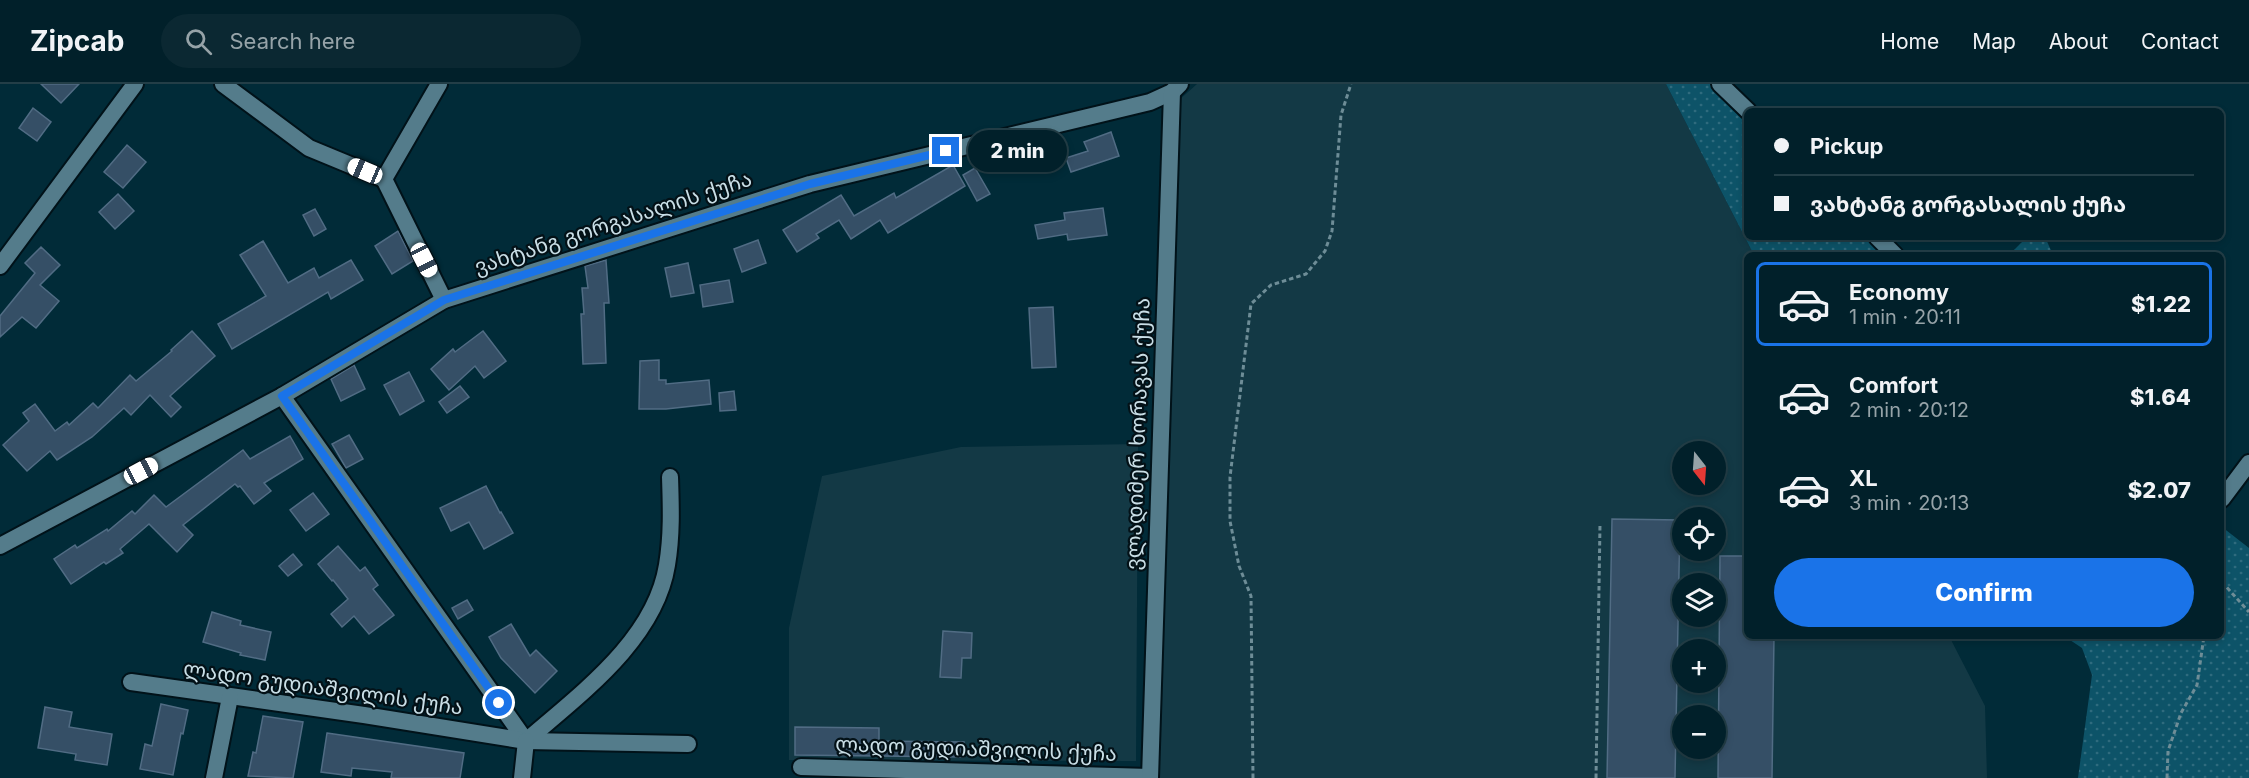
<!DOCTYPE html>
<meta charset="utf-8">
<style>
:root{--surface:#01202a;--page:#0b2832;--text:#f1f3f6;--muted:#96a3a8;--line:#233e47;--accent:#1a73e8}
body{margin:0;font-family:Inter,"Noto Sans Georgian",sans-serif;background:var(--page);color:var(--text);height:100vh;display:flex;flex-direction:column;font-size:22px;white-space:nowrap}
*{box-sizing:border-box;margin:0}
p{font-size:20px;color:var(--muted)}
.icon{flex:none;width:33px;height:33px;fill:none;stroke:currentColor;stroke-width:2;stroke-linecap:round;stroke-linejoin:round}
.map{position:relative;flex:1;overflow:hidden}
.details{position:absolute;left:1744px;top:168px;width:480px;height:387px;display:flex;flex-direction:column;background:var(--surface);border-radius:9px;box-shadow:0 3px 9px #0003,0 0 0 2px var(--line)}
.details>*{flex:none}
.banner{position:absolute;left:1744px;top:24px;width:480px;height:132px;border-radius:9px;box-shadow:0 3px 9px #0003,0 0 0 2px var(--line);display:grid;align-content:center;height:132px;padding:0 30px;background:var(--surface)}
.needle{width:39px;rotate:163deg}
.fabs{position:absolute;left:1672px;top:357px;display:grid;gap:12px}
.fabs a{display:grid;place-items:center;width:54px;height:54px;border-radius:50%;background:var(--surface);box-shadow:0 3px 9px #0003,0 0 0 2px var(--line);font-size:30px}
.end{position:absolute;width:27px;height:27px;margin:-14px;border:8px solid #1a73e8;background:#fff;box-shadow:0 0 0 3px #fff}
.from{border-radius:50%}
.bubble{position:absolute;height:42px;border-radius:21px;background:var(--surface);box-shadow:0 3px 9px #0003,0 0 0 2px var(--line);font-size:20px;font-weight:800;line-height:42px;text-align:center}
.car{position:absolute;width:18px;height:36px;margin:-18px -9px;border-radius:8px;box-shadow:0 0 4px 2px #0007;background:linear-gradient(#fff 24%,#345 0 40%,#fff 0 76%,#345 0 86%,#fff 0)}
.banner b{display:flex;align-items:center;gap:21px;height:57px;font-size:22px}
.banner b+b{border-top:2px solid var(--line)}
.banner i{width:15px;height:15px;background:var(--text)}
ul{padding:10px 0 0;list-style:none}
li{display:flex;align-items:center;gap:18px;height:84px;margin:0 12px 9px;padding:0 18px;border:3px solid transparent;border-radius:9px}
li div{flex:1}
li b{display:block;font-size:22px}
li em{font-style:normal;font-weight:800}
li.on{border-color:var(--accent)}
li>.icon{width:54px;height:54px;stroke-width:1.5}
.action{display:flex;gap:12px;margin-top:auto;padding:12px 30px}
.action a{flex:1;height:69px;border-radius:36px;background:var(--accent);color:#fff;font-size:24px;font-weight:800;line-height:69px;text-align:center}
header{display:flex;align-items:center;gap:36px;box-sizing:border-box;height:84px;padding:0 30px;background:var(--surface);border-bottom:2px solid var(--line)}
header strong{font-size:28px}
nav{display:flex;gap:33px;margin-inline-start:auto;font-size:21px}
.search{width:420px;height:54px;background:var(--page);display:flex;align-items:center;gap:15px;box-sizing:border-box;padding:0 21px;border-radius:33px;color:var(--muted);font-size:22px}
.map>svg:first-child{display:block}
.built{fill:#133945;fill-rule:evenodd}
.grass{fill:url(#grass-dots)}
.building{fill:#354f66;stroke:#516c84;stroke-width:1.5}
.lines{fill:none;stroke-linecap:round;stroke-linejoin:round}
.minor-casing{stroke:#011219;stroke-width:20}
.path{stroke:#6e8d97;stroke-width:3;stroke-dasharray:4.5 3;stroke-linecap:butt}
.minor{stroke:#547c8b;stroke-width:16}
.route{stroke:#1a73e8;stroke-width:8}
.labels{text-anchor:middle;stroke-width:4.5;stroke-linejoin:round;paint-order:stroke}
.street-label{font-size:21px;fill:#c9dee6;stroke:#031117}
</style>
<header>
<strong>Zipcab</strong>
<div class="search"><svg class="icon" aria-label="search" viewBox="0 0 24 24"><circle cx="10" cy="10" r="6"/><path d="M15 15l6 6"/></svg>Search here</div>
<nav><a>Home</a><a>Map</a><a>About</a><a>Contact</a></nav>
</header>
<div class="map">
<svg width="2249" height="694" viewBox="0 0 2249 694">
<defs>
<pattern id="grass-dots" width="8" height="8" patternUnits="userSpaceOnUse" patternTransform="scale(1.5)"><rect width="8" height="8" fill="#0d5368"/><path d="M2 2h.1M6 6h.1" fill="none" stroke="#2f6b7e" stroke-width="1.8" stroke-linecap="round"/></pattern>
</defs>
<rect width="100%" height="100%" fill="#012b38"/>
<g class="built">
<path d="M 1197,0 L 1666,0 L 1754,171 L 1748,171 L 1748,552 L 1949,552 L 1985,622 L 1987,694 L 1150,694 L 1178,17 ZM 1683,368 L 1716,368 L 1716,400 L 1683,400 ZM 1683,434 L 1716,434 L 1716,466 L 1683,466 ZM 1683,500 L 1716,500 L 1716,532 L 1683,532 ZM 1683,566 L 1716,566 L 1716,598 L 1683,598 ZM 1683,632 L 1716,632 L 1716,664 L 1683,664 Z"/>
<polygon points="1138,360 1136,677 789,676 789,544 822,392 961,363"/>
</g>
<g class="grass">
<polygon points="1666,0 1720,0 1747,27 1748,153 1877,153 1895,171 1754,171"/>
<polygon points="2027,153 2045,153 2053,171 2009,171"/>
<polygon points="2222,443 2249,464 2249,694 2078,694 2092,591 2082,564 2064,552 2222,552"/>
</g>
<g class="building">
<polygon points="41,0 79,0 61,19"/>
<polygon points="33,24 51,38 37,57 19,44"/>
<polygon points="1111,48 1119,72 1071,88 1066,74 1088,67 1084,58"/>
<polygon points="127,61 146,78 123,104 104,88"/>
<polygon points="953,81 965,102 888,149 880,136 851,155 839,136 816,150 819,154 797,168 783,146 841,111 854,132 894,109 896,114"/>
<polygon points="975,84 990,110 977,117 963,91"/>
<polygon points="118,110 134,127 115,145 99,128"/>
<polygon points="1103,124 1107,151 1068,156 1067,150 1038,155 1035,141 1065,136 1064,129"/>
<polygon points="315,125 326,145 314,152 303,131"/>
<polygon points="398,147 413,177 392,190 375,162"/>
<polygon points="758,156 766,179 742,188 734,165"/>
<polygon points="263,157 288,199 314,184 319,194 351,176 363,196 331,215 328,208 232,265 218,240 266,212 240,171"/>
<polygon points="41,163 60,181 40,201 59,217 36,244 22,233 0,253 0,232 35,189 25,179"/>
<polygon points="606,176 609,219 604,219 606,279 583,280 581,230 584,230 582,204 588,204 585,182"/>
<polygon points="688,179 694,209 671,213 665,184"/>
<polygon points="729,196 733,218 703,223 700,201"/>
<polygon points="1053,223 1056,283 1032,284 1029,224"/>
<polygon points="192,247 215,272 170,312 181,323 171,333 150,311 131,331 124,324 92,353 57,376 50,367 27,387 3,361 29,337 23,329 35,320 55,347 67,338 69,341 93,319 98,324 130,291 136,297 172,267 171,266"/>
<polygon points="483,247 506,277 484,294 475,282 449,306 431,285 453,265 455,268"/>
<polygon points="659,276 659,296 666,296 666,300 709,296 711,320 666,325 639,325 640,277"/>
<polygon points="354,281 365,305 341,317 331,295"/>
<polygon points="409,288 424,317 400,331 384,301"/>
<polygon points="460,302 469,313 447,329 439,318"/>
<polygon points="734,307 736,326 720,327 719,309"/>
<polygon points="349,351 363,375 346,384 332,360"/>
<polygon points="290,352 303,375 264,399 271,407 254,420 240,402 238,403 235,400 183,441 193,451 177,468 149,440 120,465 123,469 106,480 104,478 71,500 54,475 75,461 77,464 107,445 108,447 132,427 135,430 154,411 166,423 243,366 250,375"/>
<polygon points="486,402 500,429 501,428 513,449 484,465 469,438 451,447 440,424"/>
<polygon points="313,409 329,430 306,447 290,426"/>
<polygon points="1612,435 1680,436 1675,694 1607,694"/>
<polygon points="338,462 360,487 365,483 378,501 373,505 394,531 369,550 354,532 342,543 331,530 348,515 333,496 332,497 318,480"/>
<polygon points="293,470 302,481 288,492 279,482"/>
<polygon points="1720,472 1748,472 1748,552 1774,552 1772,694 1718,694"/>
<polygon points="467,516 473,526 458,535 452,524"/>
<polygon points="212,528 241,537 240,541 271,548 265,576 240,571 241,569 203,558"/>
<polygon points="511,540 530,572 536,566 557,587 535,609 501,574 489,553"/>
<polygon points="943,547 972,549 971,574 962,574 961,594 940,593"/>
<polygon points="161,620 188,626 183,650 181,649 173,691 140,685 145,660 152,662"/>
<polygon points="45,623 72,628 69,643 112,650 107,681 75,676 76,670 38,664"/>
<polygon points="263,632 303,638 293,694 248,692 253,668 256,669"/>
<polygon points="795,643 879,644 879,657 964,658 964,673 795,671"/>
<polygon points="327,649 464,669 460,694 391,694 392,688 352,684 351,692 321,688"/>
</g>
<g class="lines">
<g class="minor-casing">
<g id="minor">
<polyline points="223,0 309,64 384,95"/>
<polyline points="439,0 384,95 444,216"/>
<polyline points="1720,0 1748,27"/>
<polyline points="1877,153 1895,171"/>
<polyline points="0,182 135,0"/>
<polyline points="282,312 526,657"/>
<polyline points="2222,415 2249,379"/>
<polyline points="0,462 282,312 444,216 810,100 1150,18 1172,8 1180,0"/>
<polyline points="131,598 364,631 526,657 688,660"/>
<path d="M 526,657 C 580,610 655,556 667,481 C 672,451 671,423 670,393"/>
<polyline points="801,683 1150,693"/>
<polyline points="214,694 230,613"/>
<polyline points="522,694 526,657"/>
<polyline points="1150,694 1172,8"/>
</g>
</g>
<g class="path">
<polyline points="2222,498 2249,528"/>
<polyline points="1253,694 1251,512 1239,482 1230,437 1230,393 1251,220 1271,201 1306,190 1325,167 1332,147 1341,31 1351,0"/>
<polyline points="1596,694 1600,440"/>
<polyline points="2167,694 2168,667 2181,629 2197,601 2204,552"/>
</g>
<use href="#minor" class="minor"/>
</g>
<g class="lines">
<polyline class="route" points="499,619 282,312 444,216 810,100 946,67"/>
</g>
<g class="labels">
<g class="street-label">
<text transform="translate(613 139) rotate(-18)" y="7">ვახტანგ გორგასალის ქუჩა</text>
<text transform="translate(1138 350) rotate(-88)" y="7">ვლადიმერ ხორავას ქუჩა</text>
<text transform="translate(323 604) rotate(8)" y="7">ლადო გუდიაშვილის ქუჩა</text>
<text transform="translate(976 665) rotate(2)" y="7">ლადო გუდიაშვილის ქუჩა</text>
</g>
</g>
</svg>
<div class="fabs">
<a><svg class="needle" viewBox="-14 -14 28 28"><path d="M0-13l5 13h-10z" fill="#e53935"/><path d="M0 13l5-13h-10z" fill="#96a3a8"/></svg></a>
<a><svg class="icon" aria-label="locate" viewBox="0 0 24 24"><circle cx="12" cy="12" r="6"/><path d="M12 2v4M12 18v4M2 12h4M18 12h4"/></svg></a>
<a><svg class="icon" aria-label="layers" viewBox="0 0 24 24"><path d="M12 4l9 5-9 5-9-5zM3 14l9 5 9-5"/></svg></a>
<a>+</a>
<a>−</a>
</div>
<i class="end from" style="left:499px;top:619px"></i>
<i class="end" style="left:946px;top:67px"></i>
<div class="bubble" style="left:968px;top:46px;width:99px">2 min</div>
<i class="car" style="left:365px;top:87px;rotate:293deg"></i>
<i class="car" style="left:424px;top:176px;rotate:153deg"></i>
<i class="car" style="left:141px;top:387px;rotate:62deg"></i>
<div class="banner">
<b><i class="from"></i>Pickup</b>
<b><i></i>ვახტანგ გორგასალის ქუჩა</b>
</div>
<section class="details">
<ul>
<li class="on"><svg class="icon" aria-label="car" viewBox="0 0 24 24"><path d="M5 17H2v-5l4-1 3-4h7l3 4 3 1v5h-3M9 17h6M6 11h13"/><circle cx="7" cy="17" r="2"/><circle cx="17" cy="17" r="2"/></svg><div><b>Economy</b><p>1 min · 20:11</p></div><em>$1.22</em></li>
<li><svg class="icon" aria-label="car" viewBox="0 0 24 24"><path d="M5 17H2v-5l4-1 3-4h7l3 4 3 1v5h-3M9 17h6M6 11h13"/><circle cx="7" cy="17" r="2"/><circle cx="17" cy="17" r="2"/></svg><div><b>Comfort</b><p>2 min · 20:12</p></div><em>$1.64</em></li>
<li><svg class="icon" aria-label="car" viewBox="0 0 24 24"><path d="M5 17H2v-5l4-1 3-4h7l3 4 3 1v5h-3M9 17h6M6 11h13"/><circle cx="7" cy="17" r="2"/><circle cx="17" cy="17" r="2"/></svg><div><b>XL</b><p>3 min · 20:13</p></div><em>$2.07</em></li>
</ul>
<div class="action"><a>Confirm</a></div>
</section>
</div>
